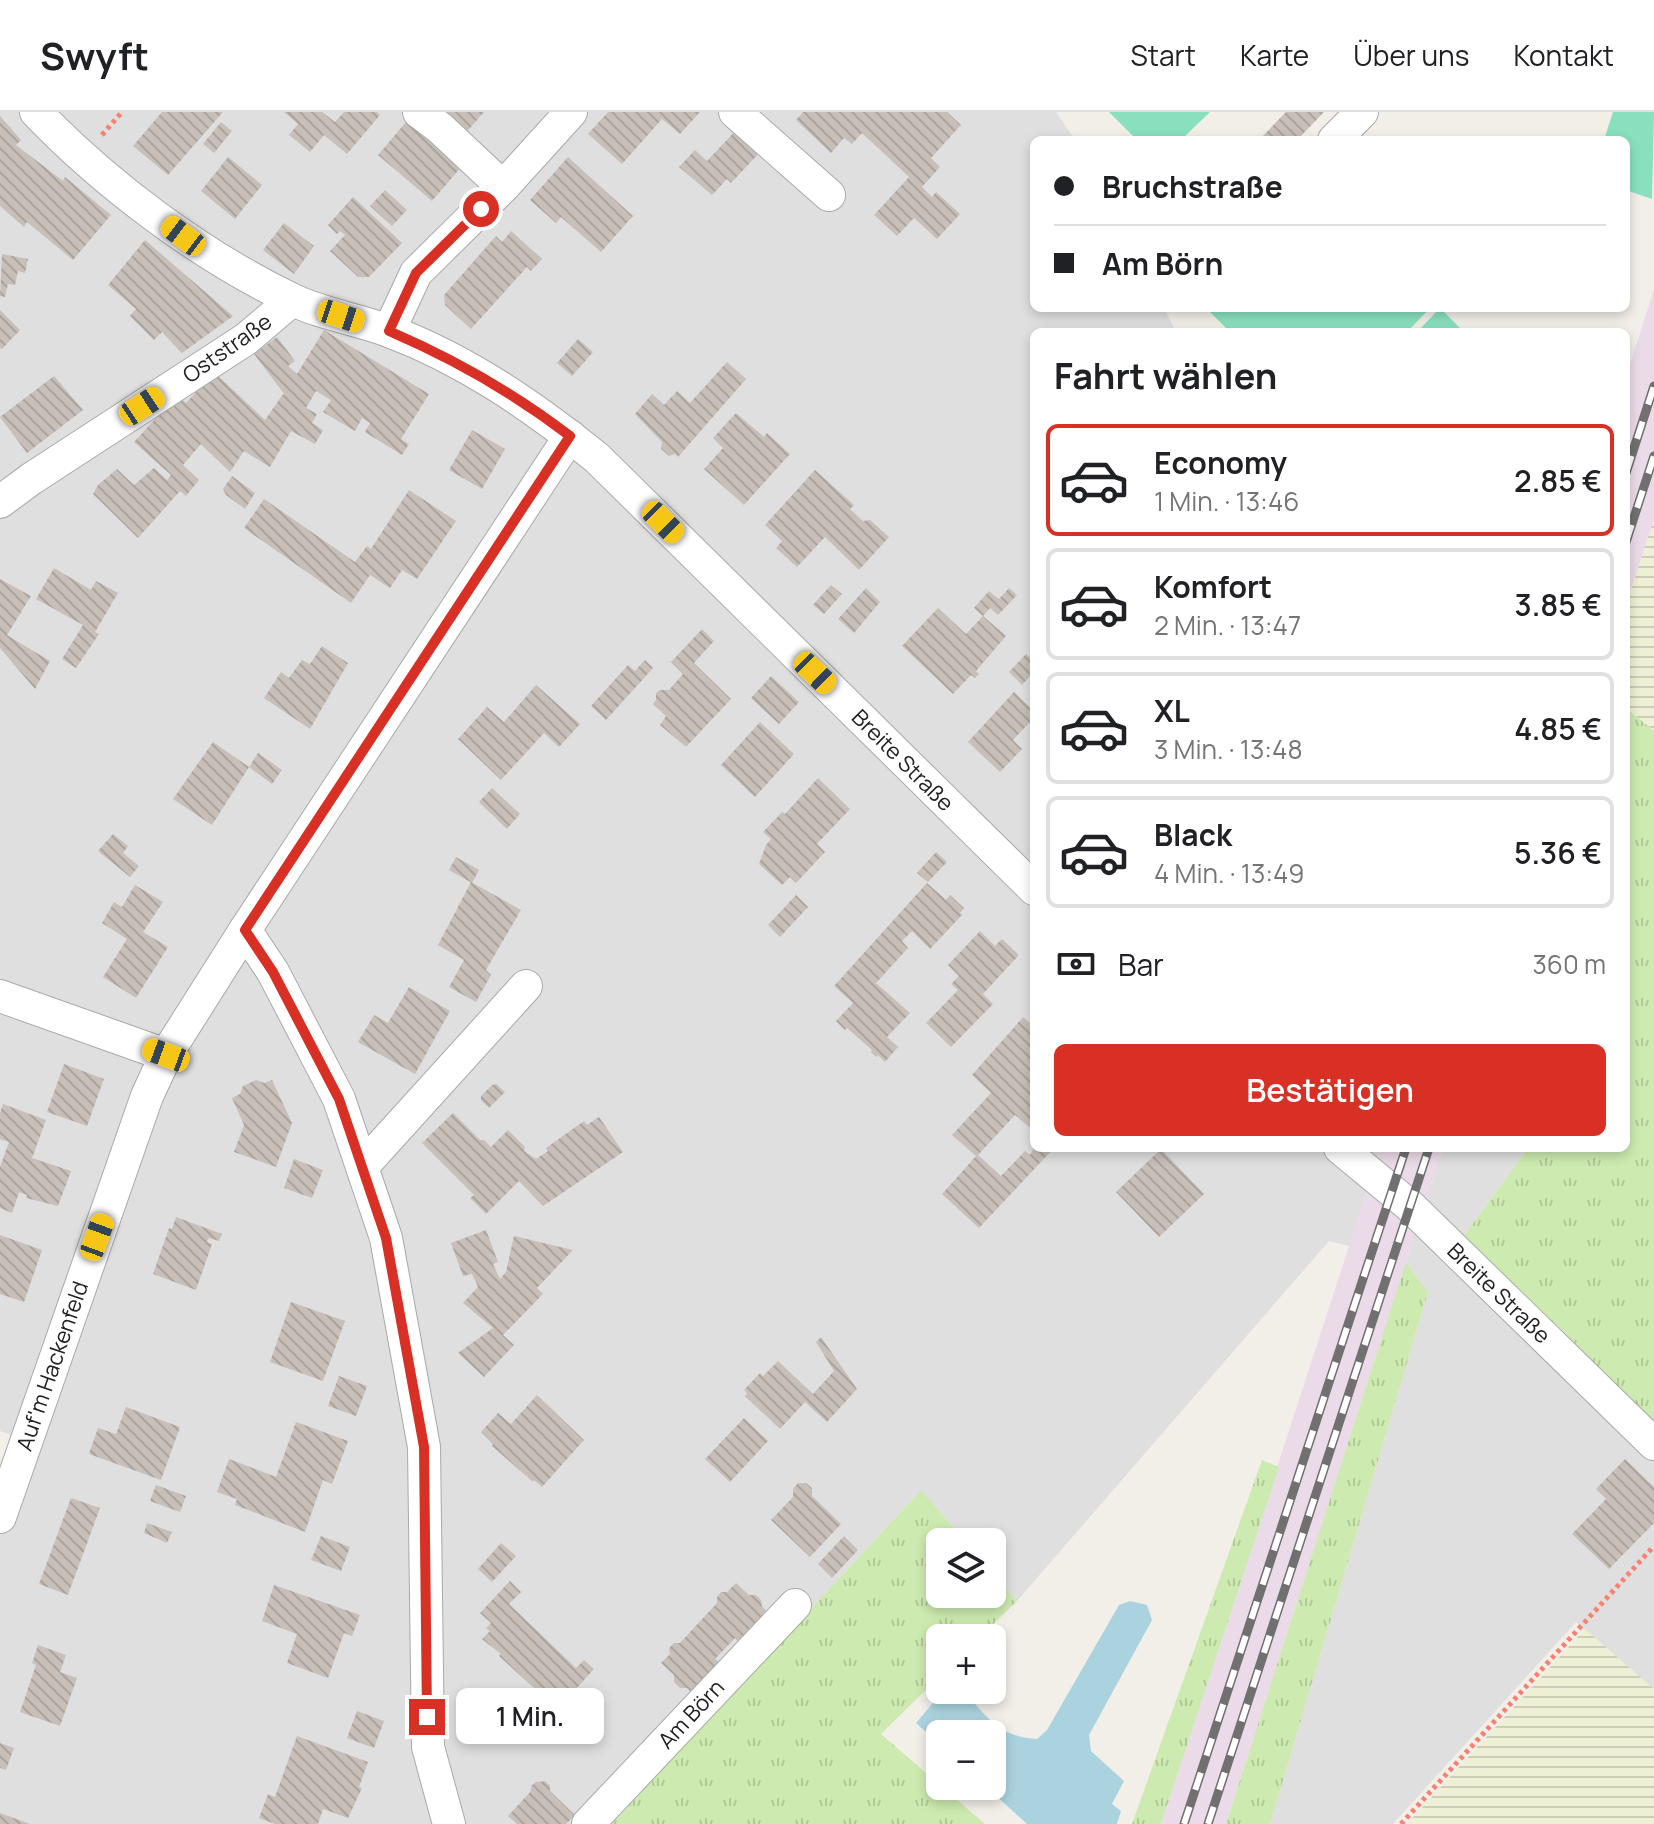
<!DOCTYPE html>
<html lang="de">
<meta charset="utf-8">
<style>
:root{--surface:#fff;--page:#f6f6f6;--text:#202124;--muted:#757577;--line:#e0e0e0;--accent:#d93025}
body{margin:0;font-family:Manrope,sans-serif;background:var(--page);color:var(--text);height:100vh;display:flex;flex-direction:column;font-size:30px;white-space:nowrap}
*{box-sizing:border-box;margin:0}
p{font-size:26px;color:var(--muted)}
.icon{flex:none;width:44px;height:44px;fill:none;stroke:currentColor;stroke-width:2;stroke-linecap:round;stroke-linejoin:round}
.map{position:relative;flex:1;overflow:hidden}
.drawer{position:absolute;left:1030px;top:216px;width:600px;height:824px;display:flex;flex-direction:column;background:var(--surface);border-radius:12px;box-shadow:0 4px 12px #0003}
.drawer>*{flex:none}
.top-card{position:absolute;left:1030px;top:24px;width:600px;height:176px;border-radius:12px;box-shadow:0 4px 12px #0003;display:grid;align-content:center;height:176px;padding:0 24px;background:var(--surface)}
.buttons{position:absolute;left:926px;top:1416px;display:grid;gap:16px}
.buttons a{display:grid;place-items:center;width:80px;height:80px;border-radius:12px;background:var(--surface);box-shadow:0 4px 12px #0003;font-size:40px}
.end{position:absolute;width:36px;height:36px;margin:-18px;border:10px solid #d93025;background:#fff;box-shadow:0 0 0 4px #fff}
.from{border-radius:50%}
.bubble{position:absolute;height:56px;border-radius:12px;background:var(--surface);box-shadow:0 4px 12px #0003;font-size:26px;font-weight:600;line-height:56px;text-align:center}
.car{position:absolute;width:24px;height:48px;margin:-24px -12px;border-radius:10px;box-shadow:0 0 6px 2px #0007;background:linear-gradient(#f5c518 24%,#345 0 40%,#f5c518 0 76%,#345 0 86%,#f5c518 0)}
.top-card b{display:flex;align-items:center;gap:28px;height:76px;font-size:30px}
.top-card b+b{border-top:2px solid var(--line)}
.top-card i{width:20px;height:20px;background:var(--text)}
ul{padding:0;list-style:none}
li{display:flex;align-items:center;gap:24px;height:112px;margin:0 16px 12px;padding:0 8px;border:4px solid var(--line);border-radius:12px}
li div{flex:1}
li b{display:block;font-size:30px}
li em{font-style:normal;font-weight:600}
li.active{border-color:var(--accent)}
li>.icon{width:72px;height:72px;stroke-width:1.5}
h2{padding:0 24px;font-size:36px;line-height:96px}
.pay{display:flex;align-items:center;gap:20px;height:88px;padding:0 24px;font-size:30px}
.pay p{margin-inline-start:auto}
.primary-button{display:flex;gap:16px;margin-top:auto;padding:16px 24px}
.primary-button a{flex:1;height:92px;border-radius:12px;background:var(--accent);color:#fff;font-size:32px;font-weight:600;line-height:92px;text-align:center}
header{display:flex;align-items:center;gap:48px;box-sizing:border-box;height:112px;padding:0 40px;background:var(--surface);border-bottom:2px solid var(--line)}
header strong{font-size:38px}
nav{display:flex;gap:44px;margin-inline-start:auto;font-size:28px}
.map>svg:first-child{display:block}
.residential{fill:#e0dfdf}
.railway{fill:#ebdbe8}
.farmland{fill:url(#farmland-rules)}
.grass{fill:url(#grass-tufts)}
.pitch{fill:#88e0be}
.water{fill:#aad3df}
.building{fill:url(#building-back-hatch)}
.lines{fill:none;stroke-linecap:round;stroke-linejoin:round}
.minor-casing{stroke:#a9a9a9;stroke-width:34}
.path{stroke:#fa8072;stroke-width:5;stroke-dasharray:4 4;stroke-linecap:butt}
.minor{stroke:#fff;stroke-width:32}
.rail-casing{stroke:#707070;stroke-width:9}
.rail{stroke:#fff;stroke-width:6;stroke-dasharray:18;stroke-linecap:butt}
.route{stroke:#d93025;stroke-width:10}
.labels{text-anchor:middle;stroke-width:6;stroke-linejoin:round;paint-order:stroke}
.street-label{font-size:22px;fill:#222;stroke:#fff}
</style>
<header>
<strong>Swyft</strong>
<nav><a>Start</a><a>Karte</a><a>Über uns</a><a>Kontakt</a></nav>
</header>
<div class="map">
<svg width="1654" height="1712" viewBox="0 0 1654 1712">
<defs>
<pattern id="farmland-rules" width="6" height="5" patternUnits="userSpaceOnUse" patternTransform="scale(2)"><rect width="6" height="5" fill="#eef0d5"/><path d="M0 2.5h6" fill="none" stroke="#ccceb7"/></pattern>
<pattern id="grass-tufts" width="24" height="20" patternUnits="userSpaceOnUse" patternTransform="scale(2)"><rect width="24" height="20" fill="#cdebb0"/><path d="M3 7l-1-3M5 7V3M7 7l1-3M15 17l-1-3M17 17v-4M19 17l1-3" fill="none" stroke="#b0c997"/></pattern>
<pattern id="building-back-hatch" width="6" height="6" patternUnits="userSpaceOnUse" patternTransform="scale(2)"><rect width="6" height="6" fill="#c7bfb8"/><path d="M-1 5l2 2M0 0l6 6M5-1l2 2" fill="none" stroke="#aba49e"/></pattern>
</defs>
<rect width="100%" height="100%" fill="#f2efe9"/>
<g class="residential">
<polygon points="0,0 1056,0 1075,28 1034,28 1034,196 1164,196 1176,220 1034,220 1034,1036 1381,1036 1350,1134 1329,1129 1017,1489 992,1460 992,1430 966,1430 921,1378 612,1712 0,1712 0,1423 34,1332 0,1319"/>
<polygon points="1443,1036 1528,1036 1444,1151 1654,1344 1654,1577 1576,1510 1393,1712 1270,1712 1428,1180 1406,1150"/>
</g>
<g class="railway">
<polygon points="1654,177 1654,407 1626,493 1626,265"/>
<polygon points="1381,1036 1443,1036 1226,1712 1161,1712"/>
</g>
<g class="farmland">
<polygon points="1654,407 1654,619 1626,596 1626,493"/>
<polygon points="1585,1517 1654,1577 1654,1712 1407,1712"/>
</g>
<g class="grass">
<polygon points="1626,596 1654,619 1654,1316 1461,1128 1528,1036 1626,1036"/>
<polygon points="1406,1150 1428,1180 1270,1712 1226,1712"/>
<polygon points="1262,1348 1279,1355 1161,1712 1132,1712"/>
<polygon points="921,1378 966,1430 940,1430 940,1482 992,1482 992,1460 1017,1489 979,1526 940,1526 940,1564 881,1622 985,1712 612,1712"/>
</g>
<g class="pitch">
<polygon points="1109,0 1210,0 1181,28 1137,28"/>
<polygon points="1613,0 1654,0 1652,87 1626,78 1626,28 1604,28"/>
<polygon points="1206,196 1430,196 1407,220 1230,220"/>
<polygon points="1440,196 1464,220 1417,220"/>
</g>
<path class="water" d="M 1130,1489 L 1147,1493 L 1152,1508 L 1089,1623 L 1091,1639 L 1124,1669 L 1112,1692 L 1121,1699 L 1117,1712 L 1027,1712 L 985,1674 L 992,1674 L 992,1622 L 940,1622 L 940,1633 L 916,1611 L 944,1578 L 963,1578 C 987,1605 999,1625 1037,1627 L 1047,1618 L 1119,1493 Z"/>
<g class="building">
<polygon points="162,0 223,0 168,63 133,34"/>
<polygon points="284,0 322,0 335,10 344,0 377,0 380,3 347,42 324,23 310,40 289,23 298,12"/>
<polygon points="438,0 484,0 464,23"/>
<polygon points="608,0 700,0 680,22 662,7 622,52 588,22"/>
<polygon points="803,0 947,0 961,13 931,46 940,55 922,75 932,85 936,80 960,102 937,127 914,106 897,124 874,103 909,65 862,21 852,32 844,26 831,41 796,8"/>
<polygon points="1286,0 1324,0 1297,28 1259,28"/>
<polygon points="412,3 462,54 432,89 378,43"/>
<polygon points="0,4 21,28 16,33 63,69 65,65 111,103 73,148 27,110 24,115 0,94"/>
<polygon points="221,10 232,19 214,41 203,32"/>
<polygon points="739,15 763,37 731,71 727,67 712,83 679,55 695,38 707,49"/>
<polygon points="228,45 262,73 235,107 201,79"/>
<polygon points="568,45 633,104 601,140 561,105 556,111 530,88"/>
<polygon points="385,78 407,98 392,114 370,94"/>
<polygon points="353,85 402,131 369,165 358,165 330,139 345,123 340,119 337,122 328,113"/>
<polygon points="284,111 314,134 294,162 263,138"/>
<polygon points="511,119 542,147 531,159 527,155 471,217 445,193 444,183 496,124 502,130"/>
<polygon points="145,128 233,204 182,241 162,220 154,228 130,204 136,197 108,173"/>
<polygon points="2,142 28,147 25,161 18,159 15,173 8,172 5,185 0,184"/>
<polygon points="0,198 20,218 2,237 0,236"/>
<polygon points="324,218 429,282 401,327 409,332 402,343 365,320 370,311 362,306 355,319 323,300 331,288 316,279 306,296 317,302 312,311 323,318 315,332 291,319 270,355 244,339 230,360 201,332 183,353 199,368 186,384 180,379 138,426 93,382 98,373 117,357 134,373 154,356 167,368 171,363 134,330 177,283 186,291 214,260 265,308 283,282 285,283 254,242 277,225 295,249 288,254 297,262"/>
<polygon points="578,227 593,240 572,264 557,251"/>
<polygon points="727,250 746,267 678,345 675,342 669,344 661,337 662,330 635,302 652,282 664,293 677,279 690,291"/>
<polygon points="54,264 83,298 27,341 0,305"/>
<polygon points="736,301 764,325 767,321 790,342 744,393 704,357 723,336 713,326"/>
<polygon points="472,318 505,337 482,377 449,358"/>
<polygon points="815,358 854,393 850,397 863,409 870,408 889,425 859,458 825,425 797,455 776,436 782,429 765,413"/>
<polygon points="232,364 255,381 245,397 226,383 223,377"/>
<polygon points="409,378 456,409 417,467 402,458 390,476 370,463 351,491 244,416 264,387 355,450 367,434 371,437"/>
<polygon points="54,456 91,478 96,469 118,481 95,520 99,522 76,556 62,547 83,513 36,487"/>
<polygon points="0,467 31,484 7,523 50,549 35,577 0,536"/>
<polygon points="831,473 842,482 824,502 813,493"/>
<polygon points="866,476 880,490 854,521 838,507"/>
<polygon points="1009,476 1017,483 998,503 990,496 983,504 1006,524 976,559 979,562 975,566 971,563 953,582 902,534 938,496 966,522 983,504 974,496 989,479 999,487"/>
<polygon points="702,517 714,529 694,551 731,587 686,635 660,613 666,604 653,592 656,588 656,581 660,578 669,578 683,562 671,550"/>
<polygon points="322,534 348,551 310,617 264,586 281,560 289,566 302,548 310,552"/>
<polygon points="1026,542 1034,549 1034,560 1022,573 1009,560"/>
<polygon points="645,548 653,556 606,608 591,594 628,553 635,559"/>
<polygon points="771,564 799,590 779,612 751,586"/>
<polygon points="536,573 580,612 559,635 544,621 501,668 458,627 487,595 504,610"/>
<polygon points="1014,580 1034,599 1034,606 1013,628 1022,637 1000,660 968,630"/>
<polygon points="760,610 794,642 755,685 721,653"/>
<polygon points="213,630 249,655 212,713 173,687"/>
<polygon points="258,641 282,658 272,672 249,655"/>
<polygon points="818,666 850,697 817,732 825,740 796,771 790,765 782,773 759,752 766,733 771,727 763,720 782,700 785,702"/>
<polygon points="492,676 520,702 507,717 479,690"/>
<polygon points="113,722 128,734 123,741 139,754 130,765 98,739"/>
<polygon points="936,740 947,750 928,770 917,761"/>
<polygon points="456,745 479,758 472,771 449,758"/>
<polygon points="471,770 521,798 486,858 491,863 476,890 449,875 464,848 438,833"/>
<polygon points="927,771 946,788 950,783 964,796 960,801 962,803 930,837 912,819 902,829 908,836 876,871 910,901 887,925 898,935 885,950 878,943 876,945 871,940 872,938 847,916 845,918 836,909 853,891 834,874"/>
<polygon points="135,773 163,790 143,820 168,835 136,886 103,865 127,827 102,811 114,790 122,795"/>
<polygon points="796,783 808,795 780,825 768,813"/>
<polygon points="980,819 995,834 1002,827 1019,843 983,882 993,892 951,935 926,911 958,878 951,872 959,864 948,853"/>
<polygon points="409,875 450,899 415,962 358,930 374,903 388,911"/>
<polygon points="1023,905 1034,915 1034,1019 1015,1003 978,1043 1001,1064 1025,1039 1030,1043 1034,1036 1054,1036 979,1116 942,1082 976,1044 952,1023 991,981 972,963"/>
<polygon points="64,952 104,967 87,1014 47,1000"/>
<polygon points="256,968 264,971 272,968 292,1011 276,1055 234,1040 244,1013 232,986 240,982 243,974"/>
<polygon points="496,972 505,980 489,996 481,988 481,984 492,973"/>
<polygon points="3,992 46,1008 32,1046 71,1059 58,1094 26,1086 27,1083 19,1080 12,1101 0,1096 0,1055 9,1030 0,1027 0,1001"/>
<polygon points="453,1001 480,1028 484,1028 491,1035 508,1018 525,1035 524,1039 536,1047 548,1039 546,1036 584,1009 587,1013 599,1005 623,1040 543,1094 519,1069 486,1102 470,1086 474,1083 422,1031"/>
<polygon points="1161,1037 1204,1082 1159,1125 1116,1080"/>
<polygon points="294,1047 323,1058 312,1086 284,1076"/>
<polygon points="176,1105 222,1122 219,1129 209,1126 207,1130 212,1132 196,1178 153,1162 169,1116 172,1117"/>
<polygon points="486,1118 498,1150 493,1152 500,1167 506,1160 514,1124 573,1138 537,1176 543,1182 503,1223 514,1233 484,1265 458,1241 493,1216 463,1191 478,1175 472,1162 463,1164 451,1131"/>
<polygon points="0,1123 42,1138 24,1190 0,1182"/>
<polygon points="291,1190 345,1209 323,1269 270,1250"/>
<polygon points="821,1225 857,1277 827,1310 805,1290 780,1317 745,1284 747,1281 744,1278 760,1261 763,1264 778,1249 813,1282 834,1259 816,1230"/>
<polygon points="339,1264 367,1274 356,1304 328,1294"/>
<polygon points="537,1283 584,1328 542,1375 534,1368 533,1370 492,1334 493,1332 481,1320 498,1301 511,1312"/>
<polygon points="126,1295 180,1315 161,1368 89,1342 98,1316 116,1322"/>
<polygon points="744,1306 768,1329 730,1370 705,1347"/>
<polygon points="296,1310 348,1329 332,1372 323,1368 305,1420 235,1393 237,1387 217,1380 229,1347 276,1365"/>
<polygon points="1625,1347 1654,1375 1654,1411 1609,1457 1572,1422 1606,1387 1596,1377"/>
<polygon points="798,1371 806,1371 812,1376 812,1384 841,1412 810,1445 771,1408 793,1385 793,1377"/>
<polygon points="156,1373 186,1384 180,1400 150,1389"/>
<polygon points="71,1386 100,1396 68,1483 39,1472"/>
<polygon points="147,1411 172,1420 167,1431 144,1421"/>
<polygon points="321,1424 350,1435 341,1459 311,1448"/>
<polygon points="844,1424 858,1438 832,1466 818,1452"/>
<polygon points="501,1431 516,1444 492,1470 478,1457"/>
<polygon points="510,1469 521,1480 509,1492 576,1556 584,1548 594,1557 565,1589 550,1576 543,1584 499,1544 501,1542 482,1527 490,1519 486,1516 491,1511 480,1501"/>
<polygon points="736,1471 749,1483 756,1483 761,1488 762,1495 766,1499 738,1529 735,1526 715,1547 719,1550 691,1580 687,1576 680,1576 674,1570 674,1563 661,1551 670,1542 669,1536 674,1531 680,1531 717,1491 717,1485 721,1480 727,1480"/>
<polygon points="274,1473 360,1503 352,1524 344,1521 328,1566 287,1551 297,1522 262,1509"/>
<polygon points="38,1533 66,1543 60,1560 77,1566 60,1614 20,1600 36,1553 32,1551"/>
<polygon points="357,1599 384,1609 374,1636 347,1626"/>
<polygon points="297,1624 368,1650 359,1675 362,1676 348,1706 323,1697 318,1712 275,1712 259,1706 268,1682 275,1685"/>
<polygon points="0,1631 14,1636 6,1658 0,1656"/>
<polygon points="545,1669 550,1674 550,1679 575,1703 566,1712 517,1712 508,1704 531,1679 531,1674 536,1670"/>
<polygon points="0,1701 30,1712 0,1712"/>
</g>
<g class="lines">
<g class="minor-casing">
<g id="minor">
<path d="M 36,0 C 106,73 200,143 291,187 C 321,202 357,207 389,219 C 466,248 534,295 597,346 L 1034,777"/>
<polyline points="419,0 440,16 503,75"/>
<polyline points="735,0 829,83"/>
<polyline points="1334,28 1362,0"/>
<polyline points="389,219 416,161 503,75 571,0"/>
<polyline points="0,390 31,367 246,227 292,188"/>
<polyline points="245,818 273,860 339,987 386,1126 424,1335 428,1635 449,1712"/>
<polyline points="0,884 166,943"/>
<polyline points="1340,1036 1410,1094 1654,1332"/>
<polyline points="362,1055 526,874"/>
<polyline points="0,1405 147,984 166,943 245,818 570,324"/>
<polyline points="588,1712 795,1493"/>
</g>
</g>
<g class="path">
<polyline points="102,23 122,0"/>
<polyline points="1401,1712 1654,1434"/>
</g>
<use href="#minor" class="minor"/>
<g class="rail-casing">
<g id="rail">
<polyline points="1626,361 1654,274"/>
<polyline points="1626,430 1654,344"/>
<polyline points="1184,1712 1406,1036"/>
<polyline points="1208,1712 1429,1036"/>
</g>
</g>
<use href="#rail" class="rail"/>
</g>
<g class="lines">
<path class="route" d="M 427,1605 L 424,1335 L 386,1126 L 339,987 L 273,860 L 245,818 L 570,324 C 514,281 454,247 389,219 L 416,161 L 481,97"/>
</g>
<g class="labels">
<g class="street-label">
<text transform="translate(227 236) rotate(-35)" y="8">Oststraße</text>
<text transform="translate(903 648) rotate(45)" y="8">Breite Straße</text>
<text transform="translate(1499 1181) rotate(44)" y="8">Breite Straße</text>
<text transform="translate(52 1254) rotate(-71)" y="8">Auf'm Hackenfeld</text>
<text transform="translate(691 1602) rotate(-47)" y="8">Am Börn</text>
</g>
</g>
</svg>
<div class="buttons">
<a><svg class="icon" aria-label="layers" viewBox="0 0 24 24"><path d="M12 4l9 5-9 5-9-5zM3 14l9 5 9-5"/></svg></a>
<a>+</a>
<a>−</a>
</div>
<i class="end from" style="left:481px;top:97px"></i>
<i class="end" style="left:427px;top:1605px"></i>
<div class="bubble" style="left:456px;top:1576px;width:148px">1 Min.</div>
<i class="car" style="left:183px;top:124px;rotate:307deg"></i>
<i class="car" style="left:341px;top:204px;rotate:108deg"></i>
<i class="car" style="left:142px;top:294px;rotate:57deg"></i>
<i class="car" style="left:663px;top:410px;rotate:135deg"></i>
<i class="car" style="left:815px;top:561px;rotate:134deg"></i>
<i class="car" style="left:166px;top:943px;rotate:290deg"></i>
<i class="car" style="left:97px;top:1125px;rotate:20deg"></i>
<div class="top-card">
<b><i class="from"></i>Bruchstraße</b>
<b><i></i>Am Börn</b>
</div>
<section class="drawer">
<h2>Fahrt wählen</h2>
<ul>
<li class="active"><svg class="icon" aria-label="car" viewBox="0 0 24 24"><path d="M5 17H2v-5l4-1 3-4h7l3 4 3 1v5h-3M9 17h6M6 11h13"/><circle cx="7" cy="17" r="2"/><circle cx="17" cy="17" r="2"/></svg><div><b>Economy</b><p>1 Min. · 13:46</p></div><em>2.85 €</em></li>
<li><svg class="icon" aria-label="car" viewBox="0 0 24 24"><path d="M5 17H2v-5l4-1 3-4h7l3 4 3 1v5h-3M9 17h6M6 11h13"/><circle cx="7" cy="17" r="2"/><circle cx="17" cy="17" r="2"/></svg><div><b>Komfort</b><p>2 Min. · 13:47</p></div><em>3.85 €</em></li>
<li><svg class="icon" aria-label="car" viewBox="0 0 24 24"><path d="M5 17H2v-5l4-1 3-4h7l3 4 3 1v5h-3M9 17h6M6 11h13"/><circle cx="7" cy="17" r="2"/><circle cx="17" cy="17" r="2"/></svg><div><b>XL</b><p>3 Min. · 13:48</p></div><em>4.85 €</em></li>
<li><svg class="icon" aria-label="car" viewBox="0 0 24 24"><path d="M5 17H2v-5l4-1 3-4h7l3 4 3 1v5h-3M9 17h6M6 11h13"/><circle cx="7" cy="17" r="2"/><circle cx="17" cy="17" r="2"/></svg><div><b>Black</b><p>4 Min. · 13:49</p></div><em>5.36 €</em></li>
</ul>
<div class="pay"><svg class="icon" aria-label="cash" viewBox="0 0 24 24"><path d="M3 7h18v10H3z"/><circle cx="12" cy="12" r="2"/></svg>Bar<p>360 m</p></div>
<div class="primary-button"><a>Bestätigen</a></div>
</section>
</div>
